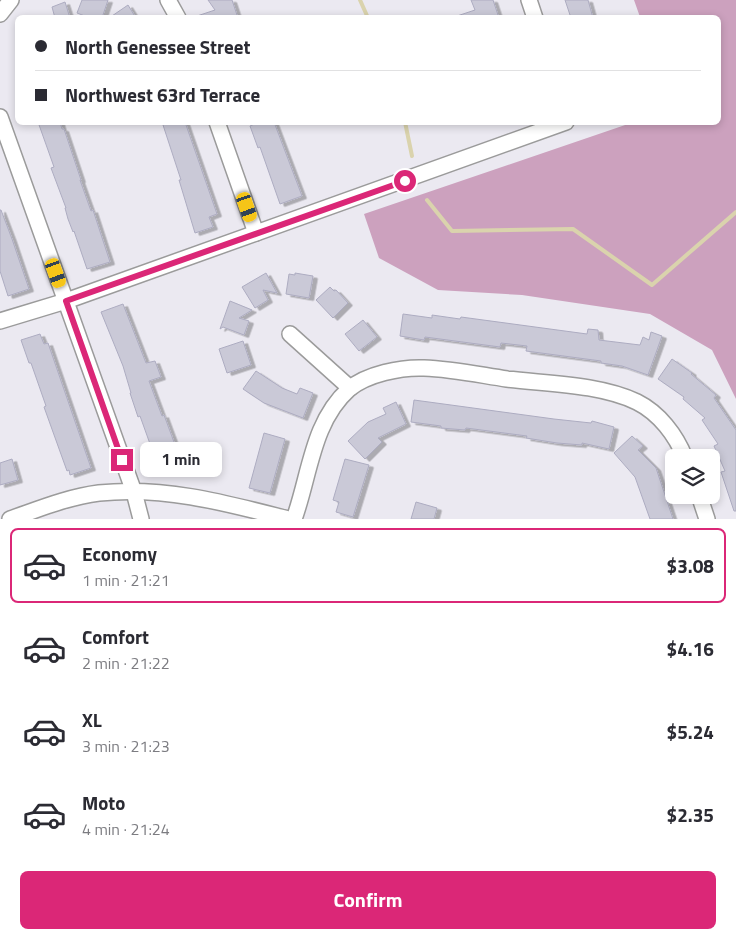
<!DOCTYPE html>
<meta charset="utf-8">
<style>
:root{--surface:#fff;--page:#f7f7f7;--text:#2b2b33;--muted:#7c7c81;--line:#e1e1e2;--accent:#db2777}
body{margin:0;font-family:"Titillium Web",sans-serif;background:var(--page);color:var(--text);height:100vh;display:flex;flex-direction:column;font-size:19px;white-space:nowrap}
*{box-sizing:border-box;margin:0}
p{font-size:16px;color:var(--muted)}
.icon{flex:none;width:28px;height:28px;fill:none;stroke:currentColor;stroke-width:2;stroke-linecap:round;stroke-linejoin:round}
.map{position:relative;height:519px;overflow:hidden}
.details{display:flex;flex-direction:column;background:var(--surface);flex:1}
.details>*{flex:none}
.guide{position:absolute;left:15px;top:15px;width:706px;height:110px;border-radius:8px;box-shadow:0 2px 8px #0003;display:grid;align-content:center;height:110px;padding:0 20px;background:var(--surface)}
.controls{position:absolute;left:665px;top:449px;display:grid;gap:10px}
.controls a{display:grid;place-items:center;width:55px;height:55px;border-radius:8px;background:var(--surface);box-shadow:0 2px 8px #0003;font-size:25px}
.end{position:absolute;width:22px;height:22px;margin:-11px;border:6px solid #db2777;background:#fff;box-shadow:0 0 0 2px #fff}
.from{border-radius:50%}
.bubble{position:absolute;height:35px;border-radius:8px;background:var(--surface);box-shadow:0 2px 8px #0003;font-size:16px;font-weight:700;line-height:35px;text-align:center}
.car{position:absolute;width:15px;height:30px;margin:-15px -8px;border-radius:6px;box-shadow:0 0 4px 1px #0007;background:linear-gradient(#f5c518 24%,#345 0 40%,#f5c518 0 76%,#345 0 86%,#f5c518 0)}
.guide b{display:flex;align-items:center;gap:18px;height:48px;font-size:19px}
.guide b+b{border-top:1px solid var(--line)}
.guide i{width:12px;height:12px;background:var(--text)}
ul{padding:9px 0 0;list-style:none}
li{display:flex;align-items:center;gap:15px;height:75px;margin:0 10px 8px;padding:0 10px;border:2px solid transparent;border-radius:8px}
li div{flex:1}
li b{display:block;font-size:19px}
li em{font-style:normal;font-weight:700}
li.selected{border-color:var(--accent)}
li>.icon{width:45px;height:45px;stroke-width:1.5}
.button{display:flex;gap:10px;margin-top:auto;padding:10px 20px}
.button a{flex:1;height:58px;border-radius:8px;background:var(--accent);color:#fff;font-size:20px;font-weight:700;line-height:58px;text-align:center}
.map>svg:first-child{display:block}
.forest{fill:#cca1be}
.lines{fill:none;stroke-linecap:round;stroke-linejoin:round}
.stream{stroke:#dad3ad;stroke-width:4}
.building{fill:#cac9d7;stroke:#adacc1;filter:url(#shadow)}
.street-casing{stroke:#9b9b9b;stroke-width:18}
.street{stroke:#fff;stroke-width:15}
.route{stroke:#db2777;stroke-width:6}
</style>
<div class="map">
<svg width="736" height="519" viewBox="0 0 736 519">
<defs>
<filter id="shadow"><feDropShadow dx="4.5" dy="2.5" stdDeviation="0" flood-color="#0004"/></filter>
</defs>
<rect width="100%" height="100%" fill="#ebe9f1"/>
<polygon class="forest" points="634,0 736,0 736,399 712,350 650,314 522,295 438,290 379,258 364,214 631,123 719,122 719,18 640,17"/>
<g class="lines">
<g class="stream">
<polyline points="360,0 368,18"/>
<polyline points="405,122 412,156"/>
<polyline points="427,200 452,231 573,229 652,285 736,212"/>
</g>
</g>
<g class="building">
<polygon points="82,0 108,0 102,18 90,18 77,13"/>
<polygon points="208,0 232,0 238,18 197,18 197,16 215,10"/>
<polygon points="471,0 493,0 499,18 458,18 457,16 475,10"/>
<polygon points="565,0 588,0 593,18 571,18"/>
<polygon points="65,2 70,18 55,18 52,7"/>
<polygon points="128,5 136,18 109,18"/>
<polygon points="38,122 60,122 62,129 64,129 81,180 80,180 91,211 93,210 110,262 87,269 74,231 73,232 68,219 65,208 66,208 51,168 54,167"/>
<polygon points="171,122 185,122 217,214 209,217 213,227 195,233 179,180 181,180 163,125"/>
<polygon points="259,122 274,122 302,196 280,204 260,147 258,148 250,126"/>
<polygon points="0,210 1,210 12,239 29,289 8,296 0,271"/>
<polygon points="266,273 277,293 263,290 268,300 255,308 242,287"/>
<polygon points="295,273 313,276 309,298 286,294 289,274 295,275"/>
<polygon points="330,287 334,291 336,290 348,303 333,318 316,300"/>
<polygon points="230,301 252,310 239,318 249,321 244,335 223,327 220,329"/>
<polygon points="123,304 146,363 155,361 161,377 149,381 162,416 164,415 181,461 159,469 140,416 138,417 130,393 131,393 123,366 101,312"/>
<polygon points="403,314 432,318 432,315 460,319 461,317 587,334 588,329 598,330 599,340 640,345 643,337 649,340 651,332 662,336 648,375 622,366 601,363 601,361 526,351 527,346 501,343 500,347 425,337 424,340 400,336"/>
<polygon points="363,320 377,337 359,351 345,334"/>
<polygon points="40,334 44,344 48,343 91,468 70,475 69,470 67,471 44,407 46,406 31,363 29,363 21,340"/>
<polygon points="243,341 251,365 227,373 219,349"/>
<polygon points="672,359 692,373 691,374 716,395 714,398 736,430 736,511 734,511 721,472 725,471 714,446 718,444 702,420 705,418 683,399 684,397 658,379"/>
<polygon points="256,371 282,388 297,394 300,388 313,393 303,418 264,403 243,389"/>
<polygon points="414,400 554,419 591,423 592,421 614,427 609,449 582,443 582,445 557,443 526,438 527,436 466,428 465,430 441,428 441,426 411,422"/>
<polygon points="396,402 406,424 378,438 382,442 365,459 348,441 368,422 386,414 383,408"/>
<polygon points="264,433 285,439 270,493 249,488"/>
<polygon points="632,436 643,446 638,450 656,468 673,519 650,519 635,477 614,453"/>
<polygon points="12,459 18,480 0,485 0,463"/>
<polygon points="345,459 369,465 353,517 336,512 339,502 333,500"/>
<polygon points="416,502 437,508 434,519 411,519"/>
</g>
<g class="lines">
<g class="street-casing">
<g id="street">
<polyline points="168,0 178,18"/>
<polyline points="529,0 535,18"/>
<polyline points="0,14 11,0"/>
<polyline points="0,117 134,492 141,519"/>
<polyline points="217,122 256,233"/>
<polyline points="0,321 66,301 566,122"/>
<polyline points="290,334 350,388"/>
<polyline points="699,495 707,519"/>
<path d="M 10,519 C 39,509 68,497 99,493 C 164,486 226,503 288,519"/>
<path d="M 294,519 C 310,475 312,422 349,389 C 367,374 401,367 424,368 C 452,369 480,375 507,379 C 548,384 599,384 637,402 C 659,413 676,435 685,458"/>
</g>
</g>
<use href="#street" class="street"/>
</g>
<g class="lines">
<polyline class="route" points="122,460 66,301 405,181"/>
</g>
</svg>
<div class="controls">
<a><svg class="icon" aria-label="layers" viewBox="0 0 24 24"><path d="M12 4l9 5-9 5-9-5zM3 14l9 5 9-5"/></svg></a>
</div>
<i class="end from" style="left:405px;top:181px"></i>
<i class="end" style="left:122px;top:460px"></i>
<div class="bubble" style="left:140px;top:442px;width:82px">1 min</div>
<i class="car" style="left:247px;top:207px;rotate:161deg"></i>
<i class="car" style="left:56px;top:273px;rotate:160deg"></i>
<div class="guide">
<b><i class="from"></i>North Genessee Street</b>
<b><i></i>Northwest 63rd Terrace</b>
</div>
</div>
<section class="details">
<ul>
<li class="selected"><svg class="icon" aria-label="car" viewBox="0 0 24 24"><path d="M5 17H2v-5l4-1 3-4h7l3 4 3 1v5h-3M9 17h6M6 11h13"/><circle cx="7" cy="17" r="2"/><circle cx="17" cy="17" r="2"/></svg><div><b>Economy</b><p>1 min · 21:21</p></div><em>$3.08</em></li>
<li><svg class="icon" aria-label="car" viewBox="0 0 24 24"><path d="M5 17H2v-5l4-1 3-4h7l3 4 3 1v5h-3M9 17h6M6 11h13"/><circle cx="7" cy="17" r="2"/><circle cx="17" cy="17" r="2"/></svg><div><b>Comfort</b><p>2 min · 21:22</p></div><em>$4.16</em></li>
<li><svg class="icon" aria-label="car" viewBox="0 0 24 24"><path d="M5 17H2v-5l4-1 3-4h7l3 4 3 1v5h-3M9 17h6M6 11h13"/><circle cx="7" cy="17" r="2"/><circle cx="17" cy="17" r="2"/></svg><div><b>XL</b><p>3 min · 21:23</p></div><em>$5.24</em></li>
<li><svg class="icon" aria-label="car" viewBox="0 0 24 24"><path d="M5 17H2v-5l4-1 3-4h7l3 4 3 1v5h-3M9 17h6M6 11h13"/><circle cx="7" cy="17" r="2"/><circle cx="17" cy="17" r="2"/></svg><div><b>Moto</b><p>4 min · 21:24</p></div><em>$2.35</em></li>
</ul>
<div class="button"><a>Confirm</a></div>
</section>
